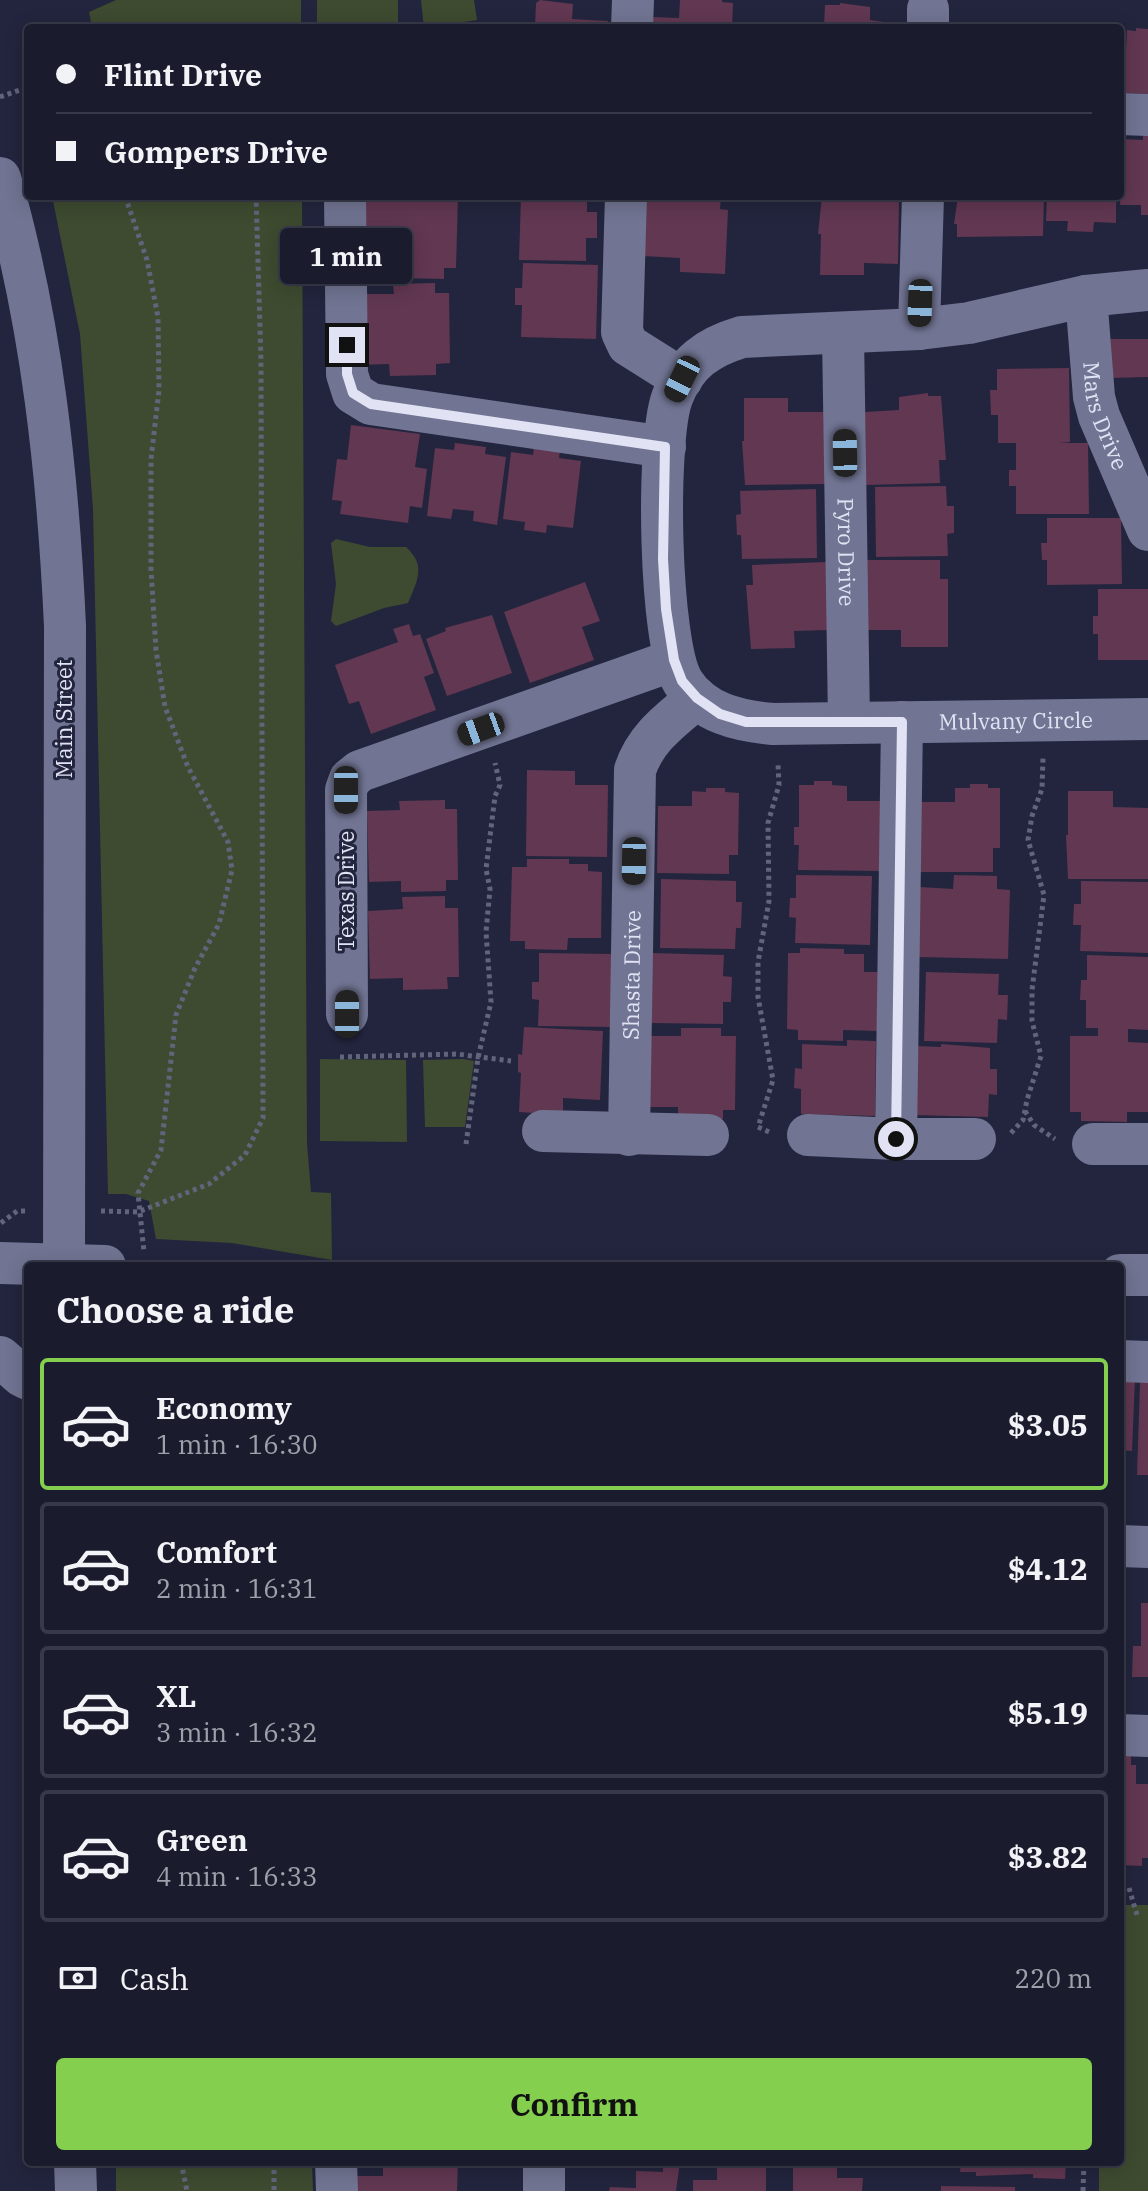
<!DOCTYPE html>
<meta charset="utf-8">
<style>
:root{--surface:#1a1c2e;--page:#27293a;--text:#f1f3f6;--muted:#9fa1aa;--line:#383a4a;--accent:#84d04e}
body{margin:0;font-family:"IBM Plex Serif",serif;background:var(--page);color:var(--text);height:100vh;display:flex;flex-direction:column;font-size:30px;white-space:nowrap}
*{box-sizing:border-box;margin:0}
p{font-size:26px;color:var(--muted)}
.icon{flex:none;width:44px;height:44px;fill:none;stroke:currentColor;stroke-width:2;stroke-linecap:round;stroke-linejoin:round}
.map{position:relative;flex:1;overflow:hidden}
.side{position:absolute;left:24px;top:1262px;width:1100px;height:904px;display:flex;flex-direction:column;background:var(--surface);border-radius:8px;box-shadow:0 4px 20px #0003,0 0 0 2px var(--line)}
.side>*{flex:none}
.guide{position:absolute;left:24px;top:24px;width:1100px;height:176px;border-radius:8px;box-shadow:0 4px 20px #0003,0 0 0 2px var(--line);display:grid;align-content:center;height:176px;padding:0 32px;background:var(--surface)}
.end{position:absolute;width:36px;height:36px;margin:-18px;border:10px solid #e1e3f4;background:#111;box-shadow:0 0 0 4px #111}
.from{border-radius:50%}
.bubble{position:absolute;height:56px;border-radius:8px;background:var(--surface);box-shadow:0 4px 20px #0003,0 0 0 2px var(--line);font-size:26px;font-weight:800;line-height:56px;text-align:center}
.car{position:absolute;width:24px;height:48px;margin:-24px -12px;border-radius:10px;box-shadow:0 0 6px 2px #0007;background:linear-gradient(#222 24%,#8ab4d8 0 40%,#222 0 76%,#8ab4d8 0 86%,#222 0)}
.guide b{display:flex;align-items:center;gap:28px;height:76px;font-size:30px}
.guide b+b{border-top:2px solid var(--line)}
.guide i{width:20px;height:20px;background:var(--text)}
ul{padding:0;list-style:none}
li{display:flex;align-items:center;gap:24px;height:132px;margin:0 16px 12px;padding:0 16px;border:4px solid var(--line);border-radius:8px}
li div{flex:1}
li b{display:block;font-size:30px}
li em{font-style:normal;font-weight:800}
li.selected{border-color:var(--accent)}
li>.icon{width:72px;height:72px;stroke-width:1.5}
h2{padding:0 32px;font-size:36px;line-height:96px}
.pay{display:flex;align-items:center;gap:20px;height:88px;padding:0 32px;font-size:30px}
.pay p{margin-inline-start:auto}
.primary-button{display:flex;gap:16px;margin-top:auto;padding:16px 32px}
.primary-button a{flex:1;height:92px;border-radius:8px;background:var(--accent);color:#111;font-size:32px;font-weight:800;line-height:92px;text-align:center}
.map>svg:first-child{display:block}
.green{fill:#3e4b30}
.building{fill:#613751}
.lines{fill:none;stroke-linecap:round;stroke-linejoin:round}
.path{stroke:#62647b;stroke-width:5;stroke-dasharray:4 4;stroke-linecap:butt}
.minor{stroke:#717492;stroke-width:42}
.route{stroke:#e1e3f4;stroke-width:10}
.labels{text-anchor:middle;stroke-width:6;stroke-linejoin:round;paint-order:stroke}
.street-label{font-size:22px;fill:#e1e3f4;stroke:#23253e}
</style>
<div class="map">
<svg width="1148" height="2191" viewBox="0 0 1148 2191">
<rect width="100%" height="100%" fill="#23253e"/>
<g class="green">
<polygon points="116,0 301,0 301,28 92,28 89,12"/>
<rect x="317" y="0" width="81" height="28"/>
<polygon points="421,0 474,0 477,20 424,28"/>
<polygon points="52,196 302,196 307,1144 311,1192 331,1193 332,1260 232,1243 156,1239 149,1201 126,1194 108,1194 93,509 80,334"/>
<path d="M 336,539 L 370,547 L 406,547 C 426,565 418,580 408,603 L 384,608 L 336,626 L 331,621 L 336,584 L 331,543 Z"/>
<polygon points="320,1059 406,1060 407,1142 320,1141"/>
<polygon points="463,1059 474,1061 465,1127 425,1127 423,1060"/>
<polygon points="1120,1905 1148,1905 1148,2191 1099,2191 1099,2162 1120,2162"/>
<polygon points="116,2162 312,2162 313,2191 116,2191"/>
</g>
<g class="building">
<polygon points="540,0 573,4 572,19 608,21 607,28 535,28 536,3"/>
<polygon points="680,0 722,0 722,2 733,3 732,28 650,28 651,17 679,18"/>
<polygon points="840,3 870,7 870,20 905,25 904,28 824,28 825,5 840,5"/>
<polygon points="963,24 998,25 998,28 963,28"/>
<polygon points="1136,28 1148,29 1148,94 1124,93 1127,30 1136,31"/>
<polygon points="1143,132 1148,132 1148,215 1141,215 1141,205 1120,205 1122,139 1143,140"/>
<polygon points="402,196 458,196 456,268 444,268 444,279 400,278 401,267 365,267 366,197 402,198"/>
<polygon points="521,196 587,196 587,212 597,212 597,238 586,238 586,261 519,260"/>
<polygon points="646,196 721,196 720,209 728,210 725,274 680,272 680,258 643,256"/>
<polygon points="822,196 899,196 898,264 864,263 864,275 820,275 821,234 818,234"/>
<polygon points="958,196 1044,196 1043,236 957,237 957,224 954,224"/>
<polygon points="1047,196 1116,196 1116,223 1094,222 1093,232 1067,231 1068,221 1046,221"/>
<polygon points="523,263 598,265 596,339 521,337 522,305 515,305 515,288 522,288"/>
<polygon points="435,283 435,293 449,293 450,363 436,364 436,375 390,376 389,364 359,365 358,294 394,294 393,284"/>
<polygon points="1110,339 1148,339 1148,377 1110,378"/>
<polygon points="1069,368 1070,442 1059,443 1088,443 1089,514 1016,514 1016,486 1009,486 1009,470 1016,470 1016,443 998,443 998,415 991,415 990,390 997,390 997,369"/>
<polygon points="928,393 928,396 941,396 946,460 939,460 940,483 866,485 865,412 899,410 899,397"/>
<polygon points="744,398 788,398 788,412 825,412 826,484 745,485 742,441 744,441"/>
<polygon points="351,425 420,434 415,467 427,469 422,508 410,506 408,523 340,514 342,501 332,500 337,459 347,460"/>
<polygon points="455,443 486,447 485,454 506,457 497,525 473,521 474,511 453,509 451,519 427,516 435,448 454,450"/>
<polygon points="534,447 560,450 559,458 581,461 573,528 547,525 546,533 524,530 525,522 503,519 511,452 533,455"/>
<polygon points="946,486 947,506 954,506 954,533 947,534 948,556 876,557 875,487"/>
<polygon points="816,489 817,558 742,559 741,535 737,535 736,515 741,514 740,491"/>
<polygon points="1047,518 1121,518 1122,584 1047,585 1047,560 1042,560 1041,543 1047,543"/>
<polygon points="866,560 940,560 940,579 948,579 948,647 901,647 901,630 866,630"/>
<polygon points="826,562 828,630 794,631 795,648 751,649 746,585 753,585 752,565"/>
<polygon points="585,582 600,621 582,627 594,660 530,683 504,612"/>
<polygon points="1098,589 1148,589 1148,660 1098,660 1098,634 1093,634 1093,616 1098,616"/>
<polygon points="492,615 512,673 447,696 426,639 446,631 445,628"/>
<polygon points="409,624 413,636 420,634 434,673 424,677 436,710 371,734 359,701 349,704 335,665 398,642 393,629"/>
<polygon points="527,770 575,771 575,785 608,785 607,857 526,856"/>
<polygon points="814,781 832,781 832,785 847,786 847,801 882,801 882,871 798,870 799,845 794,845 794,827 799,827 799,785 814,785"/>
<polygon points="970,784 988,784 988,788 1000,788 1000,848 993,848 993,872 919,872 919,802 955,802 955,788 970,788"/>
<polygon points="706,788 725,788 725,792 739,793 738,855 729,855 729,874 657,873 658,806 692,806 692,791 706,792"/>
<polygon points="1068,791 1113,791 1113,807 1148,808 1148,879 1068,879 1066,835 1068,835"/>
<polygon points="445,800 445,809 457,809 458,880 446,880 446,891 401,892 401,881 369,882 367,811 400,810 399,801"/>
<polygon points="527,859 569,859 569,864 588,864 588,871 602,872 601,938 568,938 567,950 525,949 525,941 510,941 512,867 527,867"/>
<polygon points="796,875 872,876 870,945 795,943 796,918 789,917 790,898 796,898"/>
<polygon points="954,875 997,876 997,889 1010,890 1008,959 918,957 920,887 953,889"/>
<polygon points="661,879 736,881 736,902 742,902 741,928 736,928 735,949 660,948"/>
<polygon points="1081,881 1148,882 1148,953 1080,951 1081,925 1073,925 1074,904 1081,904"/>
<polygon points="445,896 445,908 458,908 459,977 447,977 448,989 403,990 403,978 370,979 368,911 403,909 402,897"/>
<polygon points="800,948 844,949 844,954 864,954 864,972 878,972 877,1031 843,1030 843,1041 798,1040 798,1030 787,1029 788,953 800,953"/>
<polygon points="539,953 614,954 613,1027 538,1026 539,1000 532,999 532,982 539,982"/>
<polygon points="652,953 724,955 723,976 732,977 731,1002 723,1002 723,1024 651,1023"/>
<polygon points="1087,955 1148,957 1148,1030 1128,1029 1128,1042 1148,1043 1148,1112 1127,1112 1127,1122 1081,1121 1081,1112 1070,1112 1070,1036 1098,1036 1098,1028 1086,1028 1086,1000 1080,1000 1081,980 1087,980"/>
<polygon points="926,972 999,974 998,995 1008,995 1007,1020 998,1019 997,1043 924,1041"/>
<polygon points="524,1027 603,1031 600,1100 563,1098 563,1115 519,1112 521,1073 518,1072 518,1054 522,1055"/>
<polygon points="681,1028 721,1028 721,1036 736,1036 735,1110 723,1110 723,1119 678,1118 678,1107 646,1107 647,1036 681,1036"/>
<polygon points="847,1040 876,1041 875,1116 801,1114 801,1089 794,1088 795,1068 802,1069 802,1044 847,1046"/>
<polygon points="941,1044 990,1048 990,1069 997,1069 997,1095 989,1094 988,1117 913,1115 915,1046 941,1047"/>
<polygon points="1120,1377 1135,1378 1132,1451 1120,1450"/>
<polygon points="1140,1383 1148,1383 1148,1475 1137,1475"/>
<polygon points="1141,1603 1148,1603 1148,1677 1132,1677 1133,1646 1141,1646"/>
<polygon points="1120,1750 1131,1751 1131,1765 1136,1765 1136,1784 1148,1784 1148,1858 1142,1858 1142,1866 1120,1865"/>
<polygon points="383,2162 458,2162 457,2191 356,2191 356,2176 383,2176"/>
<polygon points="663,2162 680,2162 676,2191 609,2191 610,2187 636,2188 636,2171 663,2172"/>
<polygon points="744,2162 766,2162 766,2191 693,2191 693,2180 717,2180 717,2166 744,2166"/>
<polygon points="961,2162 1066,2162 1065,2179 1033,2178 1033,2174 976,2176 976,2172 960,2172"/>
<polygon points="793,2166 837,2167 837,2178 863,2178 862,2191 793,2191"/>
<polygon points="941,2186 1015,2187 1015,2191 941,2191"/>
</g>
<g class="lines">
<g class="path">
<polyline points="0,97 28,87"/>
<polyline points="125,196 147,260 158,317 159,390 151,459 151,569 156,650 165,707 188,767 228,842 232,870 219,924 195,968 176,1015 161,1150 138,1193 144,1252"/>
<polyline points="340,1057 457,1054 511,1061"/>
<polyline points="1025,1111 1034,1125 1055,1139"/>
<polyline points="769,1132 758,1127 773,1080 758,997 758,962 769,901 768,823 779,785 778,764"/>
<polyline points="1011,1133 1023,1120 1027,1100 1041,1056 1032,1021 1032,990 1044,895 1028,840 1032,816 1042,789 1043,757"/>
<polyline points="466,1144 478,1058 491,1002 486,932 490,889 486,869 495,796 500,785 495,763"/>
<polyline points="101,1211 138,1212 209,1184 245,1155 263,1118 261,361 256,196"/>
<polyline points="1,1223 17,1211 27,1211"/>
<polyline points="1129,1888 1137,1915"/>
<polyline points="181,2162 187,2191"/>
<polyline points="274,2162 274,2191"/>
<polyline points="1083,2191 1084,2162"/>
</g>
<g class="minor">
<polyline points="632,28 633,0"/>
<polyline points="928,28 928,9"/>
<polyline points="1120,114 1148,115"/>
<path d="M 0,178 C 42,323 58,475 65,626 L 64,1266"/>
<polyline points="345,196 347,374 353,393 371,404 665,447"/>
<polyline points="626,196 622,332 628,345 682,379"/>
<path id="s1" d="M 1148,290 L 1086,296 L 969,323 L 919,329 L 742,337 C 708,347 685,363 672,398 C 656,442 659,643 683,682 C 702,713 739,721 773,724 L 1148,719"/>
<path id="s2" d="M 1086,296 L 1094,397 L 1099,416 L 1148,530"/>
<polyline points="919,329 923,196"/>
<path id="s3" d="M 843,334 L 849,722"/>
<polyline points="347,1014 346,790 350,779 360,771 674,660"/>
<polyline points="543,1131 708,1135"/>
<path id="s4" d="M 629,1135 L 635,770 C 646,737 671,720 697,698"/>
<polyline points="808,1135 896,1139 975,1139"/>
<polyline points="896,1139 902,722"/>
<polyline points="1093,1144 1148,1144"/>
<polyline points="0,1263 105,1266"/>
<polyline points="1120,1275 1148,1275"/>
<polyline points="0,1357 22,1376 28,1379"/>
<polyline points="1120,1361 1148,1362"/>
<polyline points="1120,1546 1148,1547"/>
<polyline points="1120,1735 1148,1736"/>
<polyline points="75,2162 76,2191"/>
<polyline points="336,2162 337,2191"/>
<polyline points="544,2191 544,2162"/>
</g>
</g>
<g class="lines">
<polyline class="route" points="347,345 347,374 353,393 371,404 665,447 663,559 666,609 674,660 682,681 697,698 720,714 746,722 902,722 896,1139"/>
</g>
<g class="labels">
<g class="street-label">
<text dy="8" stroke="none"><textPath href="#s2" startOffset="122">Mars Drive</textPath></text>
<text dy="8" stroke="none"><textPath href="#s3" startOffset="218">Pyro Drive</textPath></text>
<text transform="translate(64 719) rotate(-90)" y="8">Main Street</text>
<text dy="8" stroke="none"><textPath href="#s1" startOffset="1140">Mulvany Circle</textPath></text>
<text transform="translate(346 891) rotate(-90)" y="8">Texas Drive</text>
<text dy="8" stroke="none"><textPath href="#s4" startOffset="160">Shasta Drive</textPath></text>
</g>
</g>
</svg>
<i class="end from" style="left:896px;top:1139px"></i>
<i class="end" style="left:347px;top:345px"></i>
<div class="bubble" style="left:280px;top:228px;width:132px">1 min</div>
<i class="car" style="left:920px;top:303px;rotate:182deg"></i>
<i class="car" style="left:682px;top:379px;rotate:206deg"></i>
<i class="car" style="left:845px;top:453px;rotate:359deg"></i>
<i class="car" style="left:481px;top:729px;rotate:250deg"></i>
<i class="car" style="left:346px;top:790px;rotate:180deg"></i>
<i class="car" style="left:634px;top:861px;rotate:181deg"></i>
<i class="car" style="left:347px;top:1014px;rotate:0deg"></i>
<div class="guide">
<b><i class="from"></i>Flint Drive</b>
<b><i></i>Gompers Drive</b>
</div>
<section class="side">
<h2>Choose a ride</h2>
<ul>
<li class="selected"><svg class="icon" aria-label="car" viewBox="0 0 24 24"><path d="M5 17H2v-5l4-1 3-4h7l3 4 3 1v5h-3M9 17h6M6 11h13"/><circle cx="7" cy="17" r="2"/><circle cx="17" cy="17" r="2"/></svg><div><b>Economy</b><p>1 min · 16:30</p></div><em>$3.05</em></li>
<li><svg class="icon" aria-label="car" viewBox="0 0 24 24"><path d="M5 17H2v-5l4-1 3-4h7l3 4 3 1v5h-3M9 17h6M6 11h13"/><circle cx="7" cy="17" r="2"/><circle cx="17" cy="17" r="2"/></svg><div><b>Comfort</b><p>2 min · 16:31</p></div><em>$4.12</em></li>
<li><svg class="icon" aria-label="car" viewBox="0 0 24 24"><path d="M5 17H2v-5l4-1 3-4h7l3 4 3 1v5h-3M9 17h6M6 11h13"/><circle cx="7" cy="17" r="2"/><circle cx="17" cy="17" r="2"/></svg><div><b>XL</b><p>3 min · 16:32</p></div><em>$5.19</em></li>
<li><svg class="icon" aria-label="car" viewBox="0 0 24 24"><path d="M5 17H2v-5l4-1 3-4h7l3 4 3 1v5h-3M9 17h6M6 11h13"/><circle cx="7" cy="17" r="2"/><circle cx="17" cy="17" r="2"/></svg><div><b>Green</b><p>4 min · 16:33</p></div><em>$3.82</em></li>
</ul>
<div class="pay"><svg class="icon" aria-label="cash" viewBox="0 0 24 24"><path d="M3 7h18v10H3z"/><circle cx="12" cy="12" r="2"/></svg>Cash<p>220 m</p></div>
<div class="primary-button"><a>Confirm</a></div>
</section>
</div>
